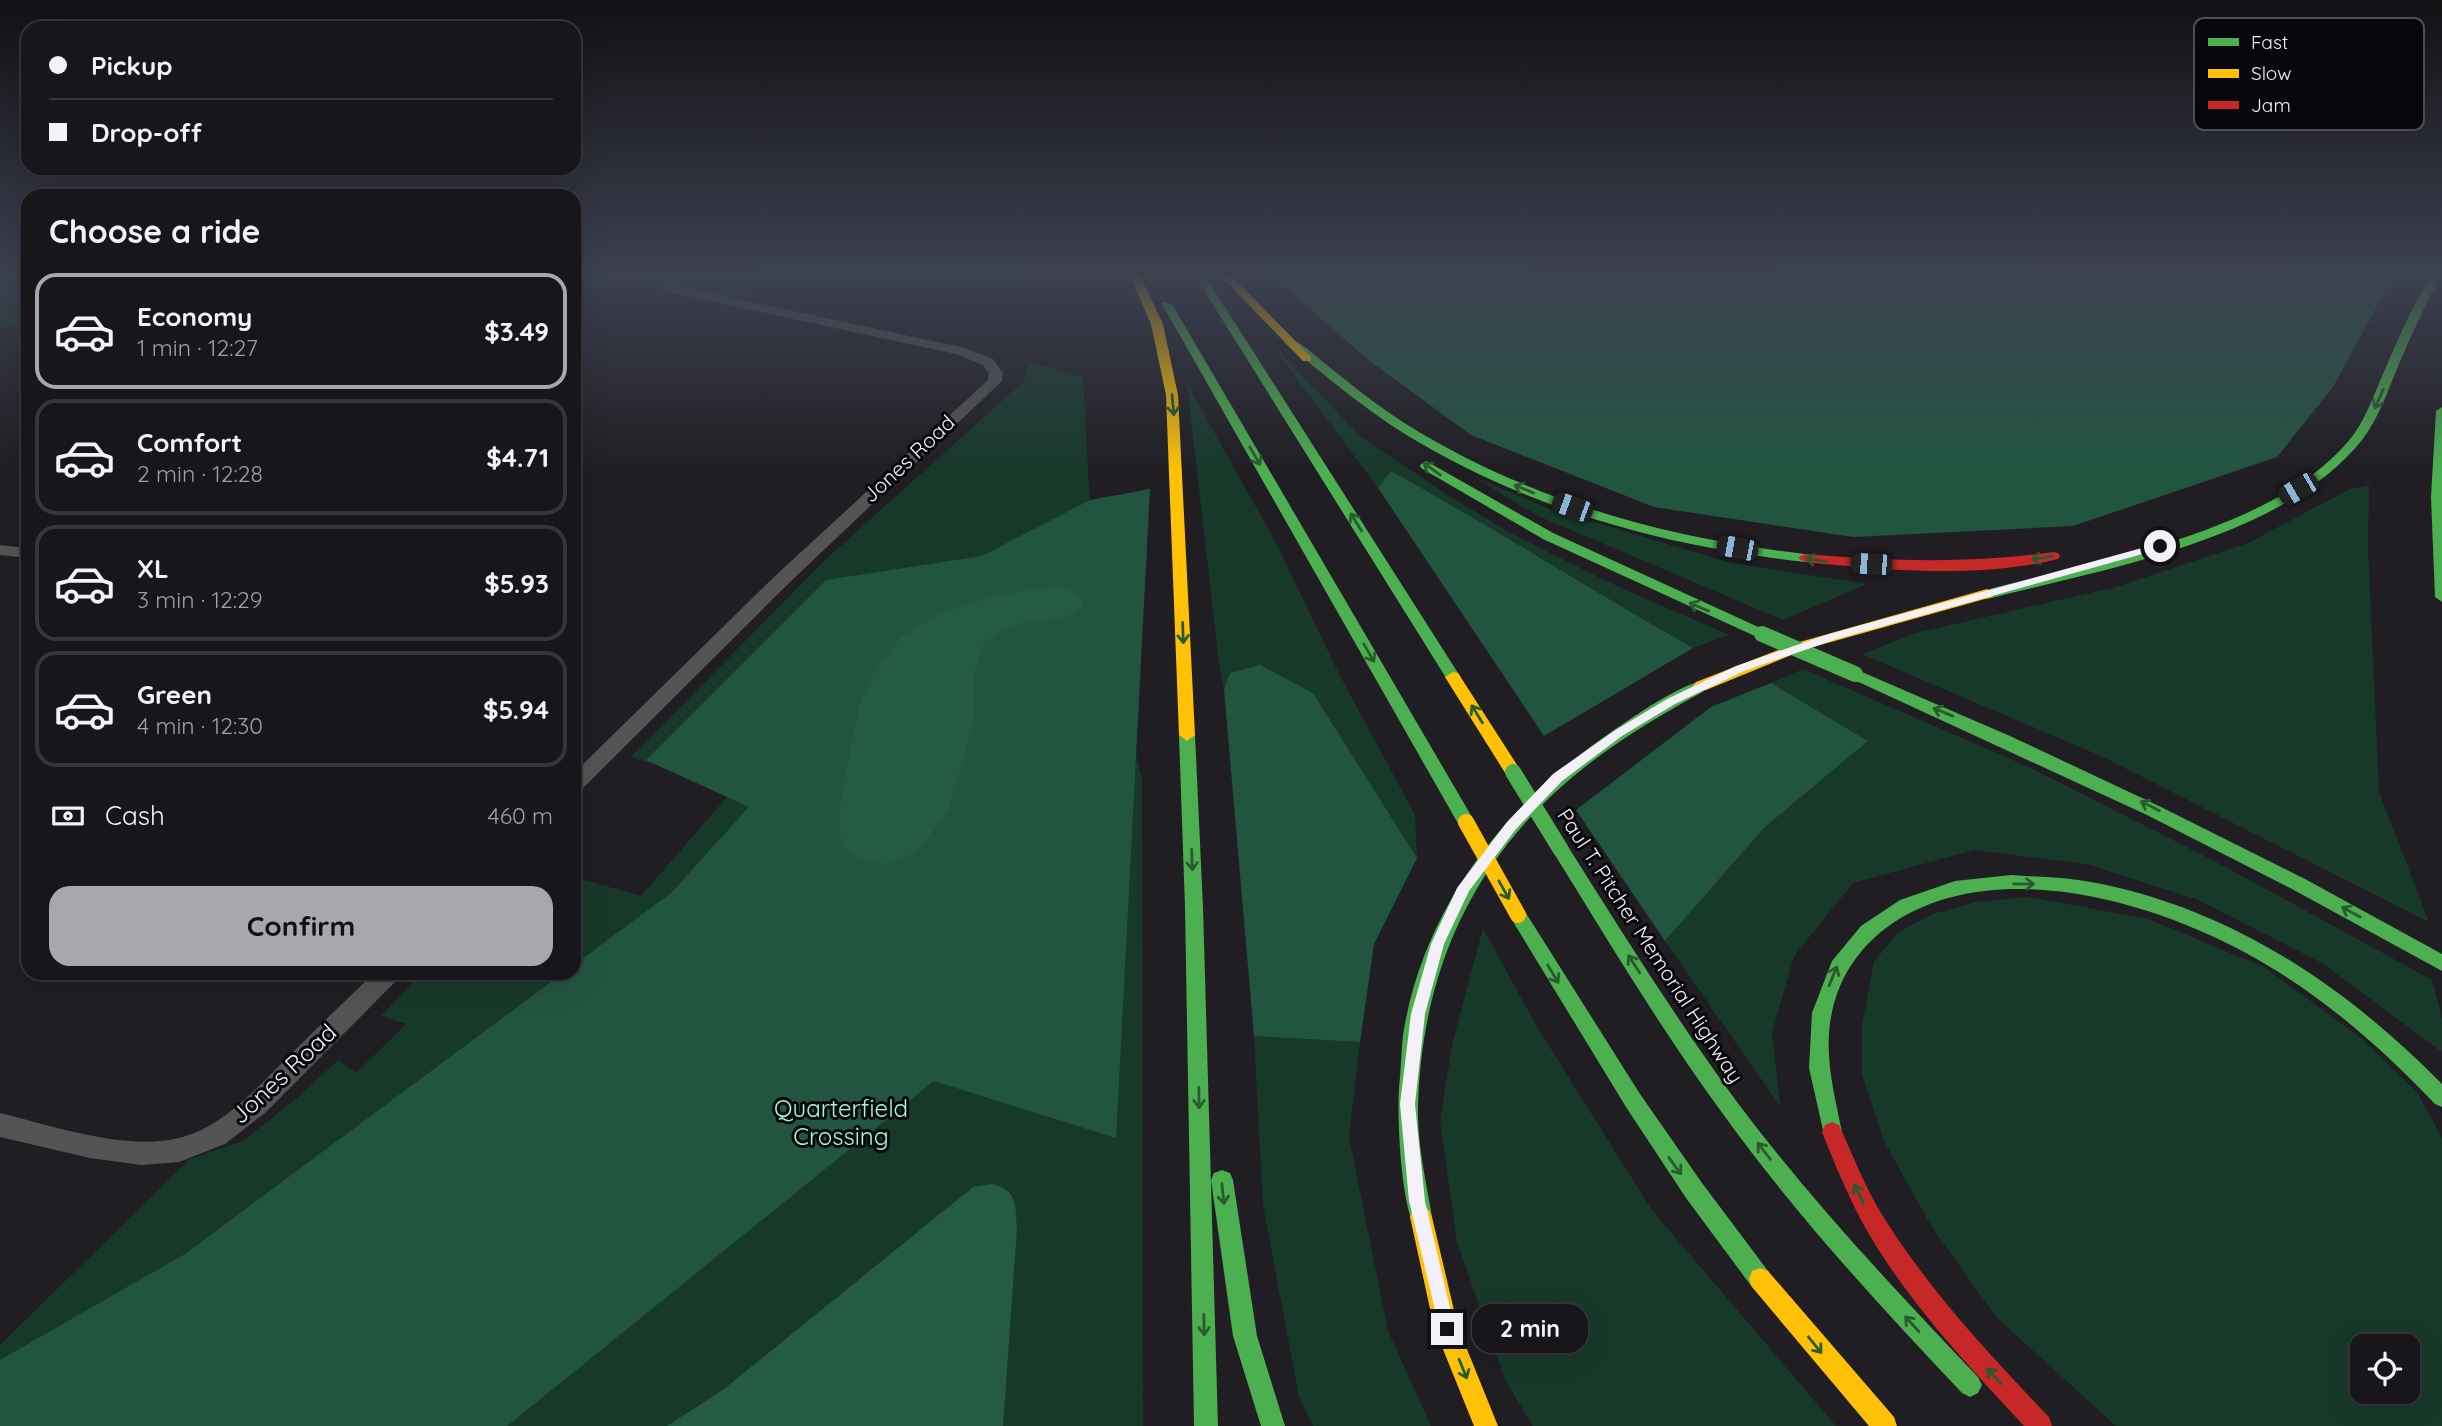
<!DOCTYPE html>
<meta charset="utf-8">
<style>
:root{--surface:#18161a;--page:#252327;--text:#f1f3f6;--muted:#9f9fa2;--line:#363539;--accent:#a9a6ad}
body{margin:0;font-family:Quicksand,sans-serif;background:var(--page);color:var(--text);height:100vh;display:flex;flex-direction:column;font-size:26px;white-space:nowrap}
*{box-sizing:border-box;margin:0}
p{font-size:23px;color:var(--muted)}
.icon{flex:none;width:38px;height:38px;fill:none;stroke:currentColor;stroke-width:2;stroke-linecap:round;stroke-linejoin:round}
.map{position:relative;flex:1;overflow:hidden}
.details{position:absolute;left:21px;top:189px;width:560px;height:791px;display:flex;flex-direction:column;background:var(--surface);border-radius:21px;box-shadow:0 7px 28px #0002,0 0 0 2px var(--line)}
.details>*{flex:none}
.hud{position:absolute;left:21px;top:21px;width:560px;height:154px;border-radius:21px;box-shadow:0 7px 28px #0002,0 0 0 2px var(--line);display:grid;align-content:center;height:154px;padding:0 28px;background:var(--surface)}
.tools{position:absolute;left:2350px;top:1334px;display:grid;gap:14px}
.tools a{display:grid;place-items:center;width:70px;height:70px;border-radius:14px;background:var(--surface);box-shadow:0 7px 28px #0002,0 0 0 2px var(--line);font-size:35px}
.end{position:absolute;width:32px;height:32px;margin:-16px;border:9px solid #f3f0f8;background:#111;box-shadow:0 0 0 4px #111}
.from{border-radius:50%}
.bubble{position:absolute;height:49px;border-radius:21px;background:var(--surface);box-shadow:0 7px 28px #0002,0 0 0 2px var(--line);font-size:23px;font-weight:700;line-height:49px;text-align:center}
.car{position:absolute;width:21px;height:42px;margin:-21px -10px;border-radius:9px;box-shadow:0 0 5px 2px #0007;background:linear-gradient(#222 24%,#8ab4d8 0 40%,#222 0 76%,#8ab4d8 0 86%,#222 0)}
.hud b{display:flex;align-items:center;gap:24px;height:66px;font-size:26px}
.hud b+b{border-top:2px solid var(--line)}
.hud i{width:18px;height:18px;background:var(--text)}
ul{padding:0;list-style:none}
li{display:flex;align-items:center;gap:21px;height:116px;margin:0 14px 10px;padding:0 14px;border:4px solid var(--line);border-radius:21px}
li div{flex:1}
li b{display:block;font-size:26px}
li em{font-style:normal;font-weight:700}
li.active{border-color:var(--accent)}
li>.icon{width:63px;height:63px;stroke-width:1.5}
h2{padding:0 28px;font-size:32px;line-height:84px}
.pay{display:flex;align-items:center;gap:18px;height:77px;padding:0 28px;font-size:26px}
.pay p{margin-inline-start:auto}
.primary-button{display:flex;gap:14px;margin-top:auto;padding:14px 28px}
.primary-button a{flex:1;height:80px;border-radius:21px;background:var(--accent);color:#111;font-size:28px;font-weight:700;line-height:80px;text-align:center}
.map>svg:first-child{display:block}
.green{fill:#17392a;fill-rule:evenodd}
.forest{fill:#225540}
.water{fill:#255b44}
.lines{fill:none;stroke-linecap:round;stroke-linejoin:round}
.stream{stroke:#255b44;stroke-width:4.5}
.street{fill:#545455;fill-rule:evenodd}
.fast{fill:#4caf50;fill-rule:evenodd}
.slow{fill:#ffc107;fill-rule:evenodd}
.jam{fill:#c62828;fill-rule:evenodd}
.fast-bridge{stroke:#4caf50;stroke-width:16}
.slow-bridge{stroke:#ffc107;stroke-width:16}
.oneway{stroke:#2a5b2e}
.route{fill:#f3f0f8}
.labels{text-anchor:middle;stroke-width:6;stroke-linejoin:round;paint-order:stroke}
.street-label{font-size:21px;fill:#f3f0f8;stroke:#08070b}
.near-street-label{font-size:24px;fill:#f3f0f8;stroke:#08070b}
.near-park-label{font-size:24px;fill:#a2fbce;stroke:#08070b}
.key{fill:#08070b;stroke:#4e4d52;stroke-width:2}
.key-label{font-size:19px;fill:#f3f0f8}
</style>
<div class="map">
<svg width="2442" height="1426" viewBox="0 0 2442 1426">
<rect width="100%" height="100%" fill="#201e23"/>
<g class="green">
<polygon points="0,271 28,271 28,324 0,329"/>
<polygon points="637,271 771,271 735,298 629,276"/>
<path d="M 1268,340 L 1360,436 L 1449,496 L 1514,535 L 1608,582 L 1729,635 L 1693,648 C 1592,590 1493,528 1391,472 L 1378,488 Z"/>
<polygon points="1029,362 1083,377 1094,581 1101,623 1142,778 1143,1426 0,1426 0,1345 190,1159 243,1141 296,1099 338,1060 356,1073 406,1024 381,1016 422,973 574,973 574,877 641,896 734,789 631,757 824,561 1024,381"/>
<polygon points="1187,383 1276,543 1339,674 1415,815 1417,858 1313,693 1230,673 1224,689 1219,664"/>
<polygon points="1476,478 1550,509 1731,563 1867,584 1783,620 1538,516"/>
<polygon points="2369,485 2368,547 2379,792 2429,922 2101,756 1862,654 1916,633 2116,587 2248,543 2350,489"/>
<polygon points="1803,669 2031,768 2220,864 2432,980 2442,1019 2442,1052 2322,963 2196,899 2086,864 1974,850 1853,883 1794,956 1772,1033 1780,1106 1665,941 1764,828 1868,741 1771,683"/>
<path d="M 2029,897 L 2148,919 L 2264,967 L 2361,1038 L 2417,1092 L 2442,1138 L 2442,1426 L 2116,1426 L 1996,1317 L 1930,1224 L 1884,1141 L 1862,1075 L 1862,1025 L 1874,962 L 1897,933 L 1933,914 L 1976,902 ZM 2362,1346 L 2408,1346 L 2408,1391 L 2362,1391 Z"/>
<polygon points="1483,928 1534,1022 1651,1209 1836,1426 1533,1426 1506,1382 1457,1242 1440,1121 1452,1045"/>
<polygon points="1254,1036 1360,1042 1349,1137 1388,1331 1431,1426 1313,1426 1299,1397 1263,1205"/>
</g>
<g class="forest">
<polygon points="1268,271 2396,271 2333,387 2277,457 2073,526 1853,537 1654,507 1471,435 1367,359"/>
<path d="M 1391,471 C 1493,528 1592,590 1693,648 L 1544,736 L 1378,488 Z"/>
<polygon points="1150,489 1116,1138 934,1081 507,1426 0,1426 0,1360 185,1254 563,973 574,973 574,965 671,893 749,807 646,760 826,580 982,556 1090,500"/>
<polygon points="1260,665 1313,693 1417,858 1374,944 1360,1042 1254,1036 1224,689 1230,673"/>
<polygon points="1771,683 1868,741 1764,828 1665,941 1576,810 1711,707"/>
</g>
<g class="water">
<path d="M 1054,587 L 1068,589 L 1083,598 L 1081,608 C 1064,623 1043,619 1022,623 C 1007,626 994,636 982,645 L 974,674 L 975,716 L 949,810 L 924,843 L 906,858 L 881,864 L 857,859 L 841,845 L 839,810 L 859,706 L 876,668 L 901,637 L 941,613 L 991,596 Z"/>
<path d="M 992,1184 C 1018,1190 1015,1205 1017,1228 L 1003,1426 L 667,1426 L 724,1389 L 973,1187 Z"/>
</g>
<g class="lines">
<path class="stream" d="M 2268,271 C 2298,283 2331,290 2363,292 L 2365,285 L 2386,278"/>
<g class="street">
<polygon points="668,284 965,348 993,359 1003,373 1002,381 788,584 581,790 574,792 574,773 775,576 988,380 989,373 983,365 956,354 663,291 663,285"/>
<polygon points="0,545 28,548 28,558 0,555"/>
<path d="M 374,973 L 401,973 L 397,980 L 266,1112 L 225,1144 L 179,1162 L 142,1165 L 90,1158 L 0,1137 L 0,1113 C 53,1126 125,1151 179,1138 C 225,1127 261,1083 293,1052 C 320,1025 347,999 374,973 Z"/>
</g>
<g class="fast">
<polygon points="1192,271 1202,271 1458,673 1461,677 1458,681 1448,681"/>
<path d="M 2433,271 L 2442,271 L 2442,273 C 2426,303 2412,333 2399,364 C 2388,390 2379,418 2362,440 C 2283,539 2104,569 1987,599 L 1982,597 L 1980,594 L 1982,591 C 2095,561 2280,532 2354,434 C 2368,414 2376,389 2386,367 C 2400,334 2415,302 2433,271 Z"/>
<polygon points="1163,302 1172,304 1472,817 1475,822 1472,827 1460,827 1162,304"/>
<path d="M 1290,339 C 1305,344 1320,360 1333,370 C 1359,391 1385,411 1414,429 C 1535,502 1666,538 1805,554 L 1812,558 L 1805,562 C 1663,546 1527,509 1405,434 C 1363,408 1325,375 1286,344 L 1284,342 Z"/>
<polygon points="2442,407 2442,602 2435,597 2431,497 2436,411"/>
<polygon points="1426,461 1553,533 1767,631 1769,634 1767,637 1757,637 1543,539 1421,468 1420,465"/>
<polygon points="1855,669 2010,736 2159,806 2305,879 2442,954 2442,971 2292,889 2147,815 1850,678 1847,674 1850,670"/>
<path d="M 1701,681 L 1709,686 L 1706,690 C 1666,712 1626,735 1590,763 C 1477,850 1422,965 1418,1106 C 1417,1143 1426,1181 1432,1217 L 1429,1224 L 1421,1227 L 1413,1224 C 1401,1195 1397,1121 1399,1088 C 1401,1071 1401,1053 1403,1035 C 1424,904 1507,803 1614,730 C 1636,715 1675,688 1701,681 Z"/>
<polygon points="1187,729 1195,735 1203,907 1218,1426 1194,1426 1185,907 1179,735"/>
<path d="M 1561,843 L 1567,845 C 1622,932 1676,1019 1737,1102 C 1810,1199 1894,1289 1978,1377 L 1982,1385 L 1978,1393 L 1970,1397 L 1962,1393 C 1878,1304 1795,1214 1723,1114 C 1662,1031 1609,942 1555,855 L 1552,850 L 1555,845 Z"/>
<path d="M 2011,875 C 2038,877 2065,877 2091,882 C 2228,907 2346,986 2442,1084 L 2442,1107 L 2435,1104 C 2379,1045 2318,992 2246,953 C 2148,900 1994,856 1893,923 C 1862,944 1840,974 1832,1012 C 1823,1052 1834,1093 1842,1132 L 1839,1139 L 1832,1142 L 1825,1139 L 1809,1068 L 1812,1013 L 1832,961 L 1861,926 L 1900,900 L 1955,881 Z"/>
<polygon points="1518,908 1524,910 1640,1094 1702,1183 1768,1271 1771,1279 1768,1287 1760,1290 1752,1287 1686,1198 1626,1107 1512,920 1509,915 1512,910"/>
<polygon points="1222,1170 1230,1173 1233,1180 1257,1336 1285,1426 1261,1426 1233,1336 1211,1180 1214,1173"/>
</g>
<g class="slow">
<polygon points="1128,271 1138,271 1163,324 1178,395 1195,735 1187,741 1179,735 1166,395 1151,324"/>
<polygon points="1216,271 1227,271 1311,357 1311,361 1303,361"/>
<polygon points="1987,589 1994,594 1992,597 1806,649 1706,690 1696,690 1693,686 1696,682 1796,643"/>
<polygon points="1453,672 1458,673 1519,768 1521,772 1519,776 1507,776 1445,677"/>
<polygon points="1421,1207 1429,1210 1432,1217 1458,1327 1498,1426 1474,1426 1434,1327 1410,1217 1413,1210"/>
<polygon points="1760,1268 1768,1271 1894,1417 1897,1426 1869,1426 1752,1287 1749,1279 1752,1271"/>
</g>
<g class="jam">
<path d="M 2053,552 L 2058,553 L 2060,556 L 2058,559 C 1977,579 1887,570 1805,562 L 1798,558 L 1805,554 C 1888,561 1970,564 2053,552 Z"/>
<path d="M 1832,1122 L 1839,1125 C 1852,1153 1863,1182 1878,1208 C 1925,1286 1987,1352 2049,1417 L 2052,1426 L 2024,1426 C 1965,1362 1903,1297 1861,1220 C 1846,1191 1834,1162 1822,1132 L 1825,1125 Z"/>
</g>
<g class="fast-bridge">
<polyline points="1762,634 1855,674"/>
<polyline points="1513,772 1561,850"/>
</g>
<polyline class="slow-bridge" points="1466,822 1518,915"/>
</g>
<defs><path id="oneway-shaft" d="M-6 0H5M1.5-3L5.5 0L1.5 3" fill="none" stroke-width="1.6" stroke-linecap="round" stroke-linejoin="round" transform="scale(1.75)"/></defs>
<g class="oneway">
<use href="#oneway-shaft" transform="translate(2379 399) rotate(114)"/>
<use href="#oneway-shaft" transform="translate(1173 405) rotate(85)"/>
<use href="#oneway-shaft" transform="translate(1255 456) rotate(60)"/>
<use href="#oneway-shaft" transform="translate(1432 469) rotate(-145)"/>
<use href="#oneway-shaft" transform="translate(1524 489) rotate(-158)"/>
<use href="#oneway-shaft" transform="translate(1356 522) rotate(-122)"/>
<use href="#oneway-shaft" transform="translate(2042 558) rotate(170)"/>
<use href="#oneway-shaft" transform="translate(1816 560) rotate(-173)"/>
<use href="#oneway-shaft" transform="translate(1699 607) rotate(-157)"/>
<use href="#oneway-shaft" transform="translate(1183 633) rotate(88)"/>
<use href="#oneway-shaft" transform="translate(1369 653) rotate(60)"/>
<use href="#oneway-shaft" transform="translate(1943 712) rotate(-157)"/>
<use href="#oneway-shaft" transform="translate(1477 714) rotate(-122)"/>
<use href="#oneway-shaft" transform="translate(2150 806) rotate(-153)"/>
<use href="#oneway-shaft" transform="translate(1192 860) rotate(88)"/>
<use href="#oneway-shaft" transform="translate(2024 884) rotate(1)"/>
<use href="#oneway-shaft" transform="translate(1504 890) rotate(61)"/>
<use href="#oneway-shaft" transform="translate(2351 912) rotate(-151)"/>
<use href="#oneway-shaft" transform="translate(1634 964) rotate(-123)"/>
<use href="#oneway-shaft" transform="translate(1553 974) rotate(59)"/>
<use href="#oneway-shaft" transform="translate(1833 976) rotate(-68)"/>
<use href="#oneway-shaft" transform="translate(1199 1098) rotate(89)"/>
<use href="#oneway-shaft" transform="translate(1764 1151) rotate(-128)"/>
<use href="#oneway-shaft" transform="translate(1675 1166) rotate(54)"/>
<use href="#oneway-shaft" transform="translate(1223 1194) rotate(84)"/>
<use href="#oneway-shaft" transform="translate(1859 1194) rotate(-116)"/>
<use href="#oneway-shaft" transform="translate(1912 1324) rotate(-132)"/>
<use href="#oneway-shaft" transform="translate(1204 1325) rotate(89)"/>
<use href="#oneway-shaft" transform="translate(1815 1345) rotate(51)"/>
<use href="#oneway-shaft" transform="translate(1463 1369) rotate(68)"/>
<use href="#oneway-shaft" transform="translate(1994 1376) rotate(-133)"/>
</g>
<linearGradient id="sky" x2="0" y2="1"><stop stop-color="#121013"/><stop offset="0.58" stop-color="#3c4150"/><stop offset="1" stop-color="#3c4150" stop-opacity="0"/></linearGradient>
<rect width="2442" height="471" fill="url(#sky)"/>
<polygon class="route" points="2160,543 2165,546 2164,548 1837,639 1744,671 1675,704 1622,736 1562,781 1516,829 1469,891 1444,944 1425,1014 1415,1104 1425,1201 1455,1329 1453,1335 1447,1338 1441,1335 1409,1201 1400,1104 1411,1014 1431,944 1457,888 1507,822 1553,774 1614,731 1667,699 1736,666 1829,634"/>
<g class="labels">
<g class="street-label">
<text transform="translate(909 459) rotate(-43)" y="7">Jones Road</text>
<text transform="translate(1650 946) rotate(57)" y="7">Paul T. Pitcher Memorial Highway</text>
</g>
<g class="near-street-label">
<text transform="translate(284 1074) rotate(-43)" y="8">Jones Road</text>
</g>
<g class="near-park-label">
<text x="841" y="1117">Quarterfield<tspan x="841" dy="28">Crossing</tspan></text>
</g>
</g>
<rect x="2194" y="18" width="230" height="112" rx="10" class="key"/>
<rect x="2208" y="38" width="31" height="8" fill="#4caf50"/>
<rect x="2208" y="69" width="31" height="9" fill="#ffc107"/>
<rect x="2208" y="101" width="31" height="8" fill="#c62828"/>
<g class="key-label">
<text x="2251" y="49">Fast</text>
<text x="2251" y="80">Slow</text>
<text x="2251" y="112">Jam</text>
</g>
</svg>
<div class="tools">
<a><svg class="icon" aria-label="locate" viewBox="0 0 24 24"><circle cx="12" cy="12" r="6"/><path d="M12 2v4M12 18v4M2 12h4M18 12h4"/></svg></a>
</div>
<i class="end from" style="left:2160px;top:546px"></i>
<i class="end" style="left:1447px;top:1329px"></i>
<div class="bubble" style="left:1472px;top:1304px;width:116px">2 min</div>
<i class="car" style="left:2298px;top:489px;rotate:240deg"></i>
<i class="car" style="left:1572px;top:507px;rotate:290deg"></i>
<i class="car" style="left:1737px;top:548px;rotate:281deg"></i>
<i class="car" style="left:1871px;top:564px;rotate:273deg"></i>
<div class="hud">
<b><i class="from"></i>Pickup</b>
<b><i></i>Drop-off</b>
</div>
<section class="details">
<h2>Choose a ride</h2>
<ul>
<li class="active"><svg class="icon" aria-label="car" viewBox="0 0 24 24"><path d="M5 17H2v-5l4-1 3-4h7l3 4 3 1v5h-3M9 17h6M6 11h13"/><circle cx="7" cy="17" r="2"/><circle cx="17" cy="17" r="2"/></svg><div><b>Economy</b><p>1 min · 12:27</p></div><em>$3.49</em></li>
<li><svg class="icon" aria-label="car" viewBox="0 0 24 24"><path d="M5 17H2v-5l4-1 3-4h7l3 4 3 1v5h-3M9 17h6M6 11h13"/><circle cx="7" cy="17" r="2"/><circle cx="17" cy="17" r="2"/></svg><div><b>Comfort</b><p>2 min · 12:28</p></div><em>$4.71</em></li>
<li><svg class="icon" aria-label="car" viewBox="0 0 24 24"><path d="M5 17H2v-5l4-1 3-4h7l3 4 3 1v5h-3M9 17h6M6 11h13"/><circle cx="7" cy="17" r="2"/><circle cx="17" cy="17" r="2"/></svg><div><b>XL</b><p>3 min · 12:29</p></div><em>$5.93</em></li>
<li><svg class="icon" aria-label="car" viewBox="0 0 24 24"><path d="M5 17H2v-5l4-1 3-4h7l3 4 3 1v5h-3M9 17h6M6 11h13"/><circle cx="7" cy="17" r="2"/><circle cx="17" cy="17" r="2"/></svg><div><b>Green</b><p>4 min · 12:30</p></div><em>$5.94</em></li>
</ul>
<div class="pay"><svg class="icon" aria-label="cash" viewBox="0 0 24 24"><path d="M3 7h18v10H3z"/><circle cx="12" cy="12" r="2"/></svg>Cash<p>460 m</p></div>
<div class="primary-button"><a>Confirm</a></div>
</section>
</div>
